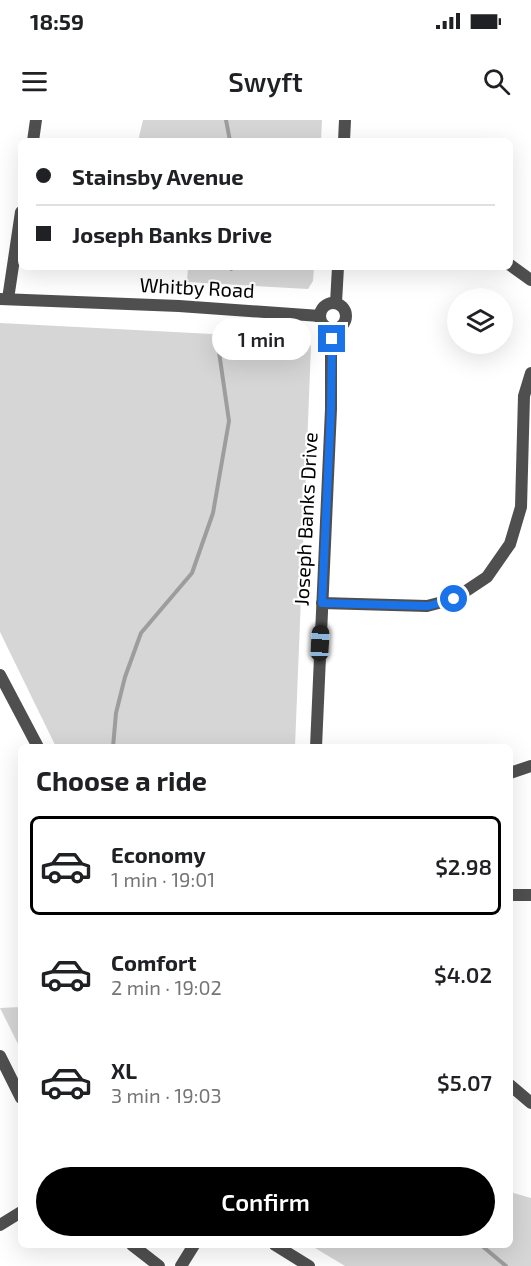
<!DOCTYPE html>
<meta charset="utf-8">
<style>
:root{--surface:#fff;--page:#f2f2f2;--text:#202124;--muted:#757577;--line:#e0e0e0;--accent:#000}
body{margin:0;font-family:"Exo 2",sans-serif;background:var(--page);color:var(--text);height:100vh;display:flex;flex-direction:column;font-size:22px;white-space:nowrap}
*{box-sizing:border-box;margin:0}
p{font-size:20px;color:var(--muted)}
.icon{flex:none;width:33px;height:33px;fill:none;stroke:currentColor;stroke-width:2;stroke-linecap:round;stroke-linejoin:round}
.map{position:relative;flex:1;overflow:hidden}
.sheet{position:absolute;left:18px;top:624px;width:495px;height:504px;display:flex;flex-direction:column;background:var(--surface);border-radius:9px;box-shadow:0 6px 24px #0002}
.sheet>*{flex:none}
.guide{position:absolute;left:18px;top:18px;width:495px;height:132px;border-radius:9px;box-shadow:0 6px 24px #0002;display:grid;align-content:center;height:132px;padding:0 18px;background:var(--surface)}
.fabs{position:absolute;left:447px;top:168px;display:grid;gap:12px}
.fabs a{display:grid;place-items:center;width:66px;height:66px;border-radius:50%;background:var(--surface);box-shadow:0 6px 24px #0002;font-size:30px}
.end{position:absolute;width:27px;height:27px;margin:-14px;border:8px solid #1a73e8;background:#fff;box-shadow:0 0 0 3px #fff}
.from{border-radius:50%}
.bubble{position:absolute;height:42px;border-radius:21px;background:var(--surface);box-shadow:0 6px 24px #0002;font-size:20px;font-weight:600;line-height:42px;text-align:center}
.car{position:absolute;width:18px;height:36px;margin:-18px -9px;border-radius:8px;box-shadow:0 0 4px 2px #0007;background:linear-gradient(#222 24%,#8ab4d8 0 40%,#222 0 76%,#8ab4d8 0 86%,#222 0)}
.guide b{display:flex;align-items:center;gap:21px;height:57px;font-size:22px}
.guide b+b{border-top:2px solid var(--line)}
.guide i{width:15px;height:15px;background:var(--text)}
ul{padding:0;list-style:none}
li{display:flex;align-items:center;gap:18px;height:99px;margin:0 12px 9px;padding:0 6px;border:3px solid transparent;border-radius:9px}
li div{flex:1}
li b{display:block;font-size:22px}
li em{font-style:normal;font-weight:600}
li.active{border-color:var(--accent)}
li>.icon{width:54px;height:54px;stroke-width:1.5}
h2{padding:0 18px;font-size:27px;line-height:72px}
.cta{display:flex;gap:12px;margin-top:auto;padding:12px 18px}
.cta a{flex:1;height:69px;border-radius:36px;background:var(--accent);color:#fff;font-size:24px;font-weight:600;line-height:69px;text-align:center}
.status{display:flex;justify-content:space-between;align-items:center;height:42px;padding:0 30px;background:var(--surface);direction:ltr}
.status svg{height:16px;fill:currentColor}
header{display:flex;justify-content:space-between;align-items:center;height:78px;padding:0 18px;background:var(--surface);font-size:27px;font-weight:600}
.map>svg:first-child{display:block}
.green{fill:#d6d6d6}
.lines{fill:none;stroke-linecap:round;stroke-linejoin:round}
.stream{stroke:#9d9d9d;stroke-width:4}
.minor{stroke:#4f4f4f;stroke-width:12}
.tertiary{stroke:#4f4f4f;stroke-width:12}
.route{stroke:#1a73e8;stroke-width:8}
.labels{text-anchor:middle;stroke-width:4.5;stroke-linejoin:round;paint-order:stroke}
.street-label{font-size:20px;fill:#000;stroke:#fff}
</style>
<div class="status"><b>18:59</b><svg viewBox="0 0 49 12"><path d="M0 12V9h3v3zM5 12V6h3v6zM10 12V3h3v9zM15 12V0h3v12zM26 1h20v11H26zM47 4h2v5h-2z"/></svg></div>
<header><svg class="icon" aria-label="menu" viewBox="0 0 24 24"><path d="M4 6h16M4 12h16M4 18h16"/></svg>Swyft<svg class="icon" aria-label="search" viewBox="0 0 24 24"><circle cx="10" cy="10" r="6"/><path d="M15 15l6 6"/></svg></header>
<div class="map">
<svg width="531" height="1146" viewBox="0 0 531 1146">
<rect width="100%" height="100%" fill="#fff"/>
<g class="green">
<polygon points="143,0 322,0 321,21 138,21"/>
<polygon points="188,147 314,147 313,161 308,169 187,162"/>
<polygon points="0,203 290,218 301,219 311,226 295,627 56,627 0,512"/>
<polygon points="21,887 21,930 0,888"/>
<polygon points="510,1072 531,1078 531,1146 345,1146 310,1125 510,1125"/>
</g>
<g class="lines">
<g class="stream">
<polyline points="226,0 230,21"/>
<polyline points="231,149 232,147"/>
<polyline points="113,627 116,593 125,557 141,513 192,453 213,393 229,301 219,232"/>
<polyline points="481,1125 506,1146"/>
</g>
<g class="minor">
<polyline points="33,21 36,0"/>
<polyline points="510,145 531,160"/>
<polyline points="8,179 21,92"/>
<polyline points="322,483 427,486 454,479 487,457 510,424 521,387 524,276 531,253"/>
<polyline points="0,555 38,627"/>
<polyline points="510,775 531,775"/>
<polyline points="0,936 21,978"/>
<polyline points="510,965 531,983"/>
<polyline points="0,1105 21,1092"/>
<polyline points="132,1125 159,1146"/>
<polyline points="275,1125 309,1146"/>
</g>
<g class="tertiary">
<polyline points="344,21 345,0"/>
<polyline points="0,179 179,186 320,196"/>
<polyline points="336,183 338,147"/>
<circle cx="333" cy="196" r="13"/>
<polyline points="316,627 331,289 331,209"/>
<polyline points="510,653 531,646"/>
<polyline points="181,1146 194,1125"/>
</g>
</g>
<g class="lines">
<polyline class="route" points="332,219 331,289 322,483 428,486 454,479"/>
</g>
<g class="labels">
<g class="street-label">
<text transform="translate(197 168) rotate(3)" y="7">Whitby Road</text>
<text transform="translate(306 399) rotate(-87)" y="7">Joseph Banks Drive</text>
</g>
</g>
</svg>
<div class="fabs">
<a><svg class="icon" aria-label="layers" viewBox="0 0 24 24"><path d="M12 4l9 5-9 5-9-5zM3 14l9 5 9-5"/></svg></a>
</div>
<i class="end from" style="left:454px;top:479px"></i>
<i class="end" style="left:332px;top:219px"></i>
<div class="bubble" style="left:212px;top:198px;width:99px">1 min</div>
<i class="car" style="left:320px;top:523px;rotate:3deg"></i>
<div class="guide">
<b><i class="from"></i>Stainsby Avenue</b>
<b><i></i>Joseph Banks Drive</b>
</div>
<section class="sheet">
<h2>Choose a ride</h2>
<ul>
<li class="active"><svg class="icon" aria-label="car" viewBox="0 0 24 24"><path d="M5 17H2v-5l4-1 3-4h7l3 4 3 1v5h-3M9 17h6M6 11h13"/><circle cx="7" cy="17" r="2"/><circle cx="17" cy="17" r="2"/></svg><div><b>Economy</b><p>1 min · 19:01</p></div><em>$2.98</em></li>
<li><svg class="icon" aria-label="car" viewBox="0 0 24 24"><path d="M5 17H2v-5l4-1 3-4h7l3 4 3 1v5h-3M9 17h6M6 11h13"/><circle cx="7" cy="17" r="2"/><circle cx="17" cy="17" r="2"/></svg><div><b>Comfort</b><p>2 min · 19:02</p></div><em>$4.02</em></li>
<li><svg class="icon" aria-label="car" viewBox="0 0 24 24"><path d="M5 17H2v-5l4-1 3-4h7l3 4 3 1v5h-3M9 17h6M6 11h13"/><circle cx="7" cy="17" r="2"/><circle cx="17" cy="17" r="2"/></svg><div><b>XL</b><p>3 min · 19:03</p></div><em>$5.07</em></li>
</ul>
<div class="cta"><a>Confirm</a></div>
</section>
</div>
